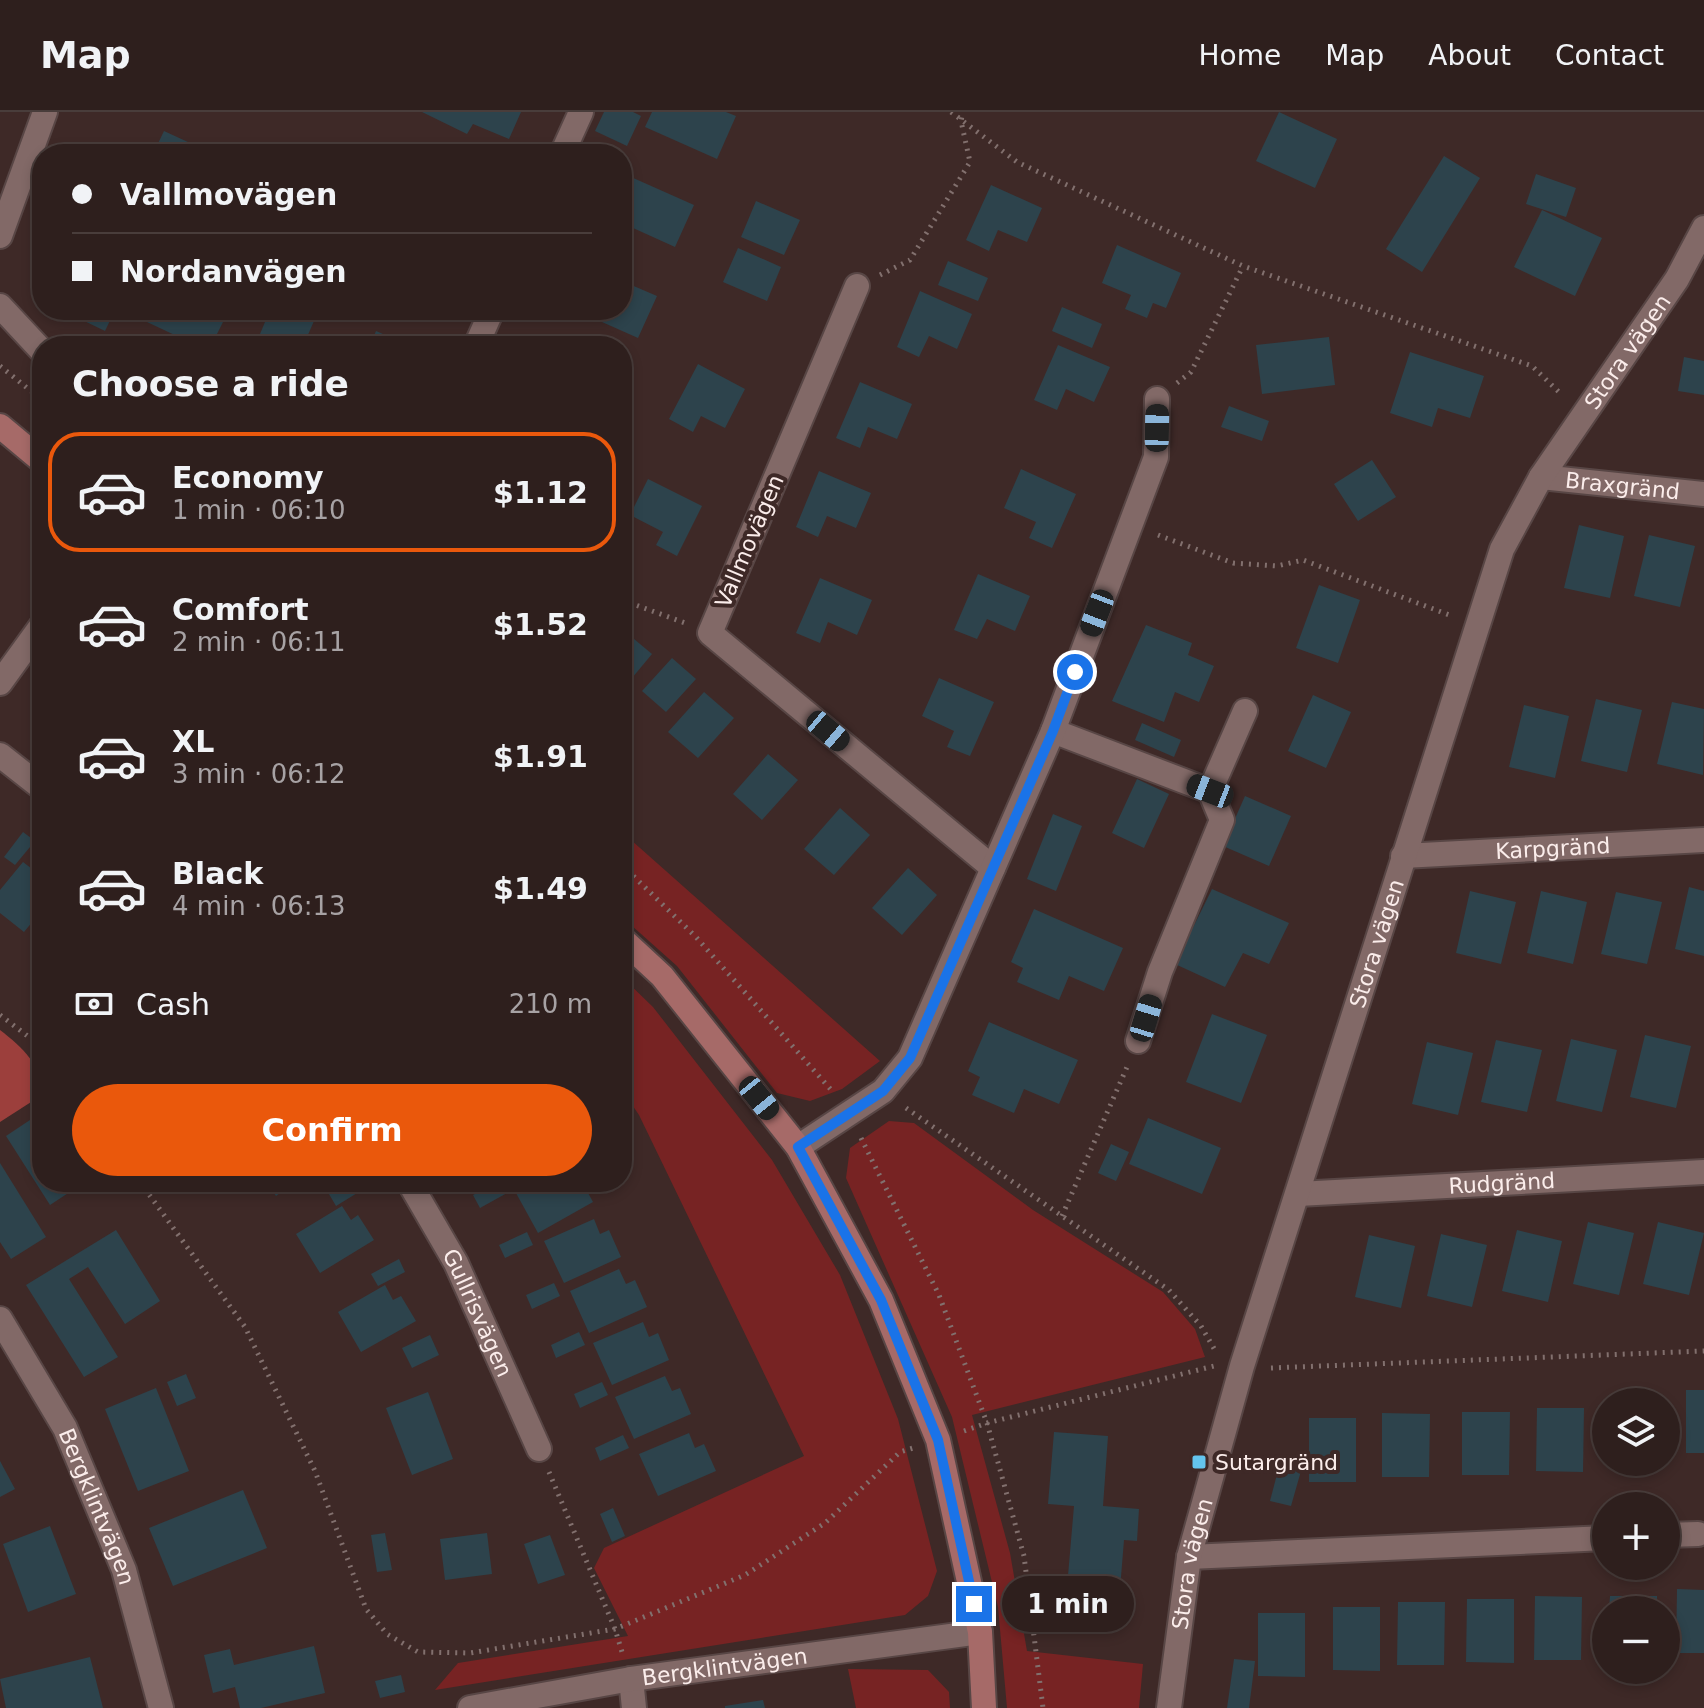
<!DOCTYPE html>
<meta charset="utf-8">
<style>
:root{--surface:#2e1f1d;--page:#362726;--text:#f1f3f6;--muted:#a7a2a4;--line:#493d3b;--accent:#ea580c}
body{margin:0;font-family:"DejaVu Sans",sans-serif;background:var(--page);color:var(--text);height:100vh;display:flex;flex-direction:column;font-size:30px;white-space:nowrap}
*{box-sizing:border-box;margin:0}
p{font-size:26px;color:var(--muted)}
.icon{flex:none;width:44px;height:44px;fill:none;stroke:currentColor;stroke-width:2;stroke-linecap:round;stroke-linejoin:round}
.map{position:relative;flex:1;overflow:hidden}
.drawer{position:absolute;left:32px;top:224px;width:600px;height:856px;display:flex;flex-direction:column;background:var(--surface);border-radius:32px;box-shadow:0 4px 12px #0003,0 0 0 2px var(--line)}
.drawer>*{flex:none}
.guide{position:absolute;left:32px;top:32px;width:600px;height:176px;border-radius:32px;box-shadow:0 4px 12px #0003,0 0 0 2px var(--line);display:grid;align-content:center;height:176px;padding:0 40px;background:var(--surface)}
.controls{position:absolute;left:1592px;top:1276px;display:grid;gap:16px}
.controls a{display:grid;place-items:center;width:88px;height:88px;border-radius:50%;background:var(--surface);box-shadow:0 4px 12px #0003,0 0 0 2px var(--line);font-size:40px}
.end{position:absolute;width:36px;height:36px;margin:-18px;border:10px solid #1a73e8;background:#fff;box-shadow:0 0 0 4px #fff}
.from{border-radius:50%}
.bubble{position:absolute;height:56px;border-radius:28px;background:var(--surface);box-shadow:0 4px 12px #0003,0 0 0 2px var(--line);font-size:26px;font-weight:800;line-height:56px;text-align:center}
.car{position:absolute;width:24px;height:48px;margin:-24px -12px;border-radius:10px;box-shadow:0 0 6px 2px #0007;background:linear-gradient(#222 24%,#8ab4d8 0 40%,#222 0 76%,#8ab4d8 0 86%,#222 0)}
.guide b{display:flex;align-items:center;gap:28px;height:76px;font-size:30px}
.guide b+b{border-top:2px solid var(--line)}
.guide i{width:20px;height:20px;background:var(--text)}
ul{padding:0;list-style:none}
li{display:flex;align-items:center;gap:24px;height:120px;margin:0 16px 12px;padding:0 24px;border:4px solid transparent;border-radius:32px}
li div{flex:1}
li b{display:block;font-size:30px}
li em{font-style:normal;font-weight:800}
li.active{border-color:var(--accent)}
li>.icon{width:72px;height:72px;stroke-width:1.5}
h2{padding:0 40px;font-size:36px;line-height:96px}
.pay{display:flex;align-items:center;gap:20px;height:88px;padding:0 40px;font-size:30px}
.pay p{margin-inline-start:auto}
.cta{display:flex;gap:16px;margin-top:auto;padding:16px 40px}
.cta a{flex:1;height:92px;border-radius:48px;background:var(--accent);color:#fff;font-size:32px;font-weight:800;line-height:92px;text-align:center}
header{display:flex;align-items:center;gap:48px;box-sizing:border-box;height:112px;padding:0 40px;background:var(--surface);border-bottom:2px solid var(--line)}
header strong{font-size:38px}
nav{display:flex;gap:44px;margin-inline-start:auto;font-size:28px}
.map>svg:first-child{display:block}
.green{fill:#772323}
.forest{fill:#9c3f3c}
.building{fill:#2d434c}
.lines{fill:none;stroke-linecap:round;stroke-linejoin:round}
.street-casing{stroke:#584645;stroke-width:28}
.secondary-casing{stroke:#584645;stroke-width:28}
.path{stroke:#82706e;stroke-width:5;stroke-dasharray:2 6;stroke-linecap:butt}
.street{stroke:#826967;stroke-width:24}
.secondary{stroke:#a66a68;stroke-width:24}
.route{stroke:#1a73e8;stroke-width:10}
.poi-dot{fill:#64c5ee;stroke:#3e2927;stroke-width:3}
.labels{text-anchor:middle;stroke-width:8;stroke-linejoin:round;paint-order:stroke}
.street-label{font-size:22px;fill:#fbedeb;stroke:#3e2927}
.poi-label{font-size:22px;fill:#fbedeb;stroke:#3e2927;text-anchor:start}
</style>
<header>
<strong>Map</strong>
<nav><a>Home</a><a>Map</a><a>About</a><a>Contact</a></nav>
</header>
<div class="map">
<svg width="1704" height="1596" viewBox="0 0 1704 1596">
<rect width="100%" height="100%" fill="#3e2927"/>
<g class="green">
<polygon points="622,720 880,949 842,977 810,989 777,981 677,854 622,805"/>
<polygon points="622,865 653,895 772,1048 840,1163 898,1307 937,1459 928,1484 905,1503 435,1578 458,1551 628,1524 594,1456 604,1436 804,1344 639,1003 622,978"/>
<polygon points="889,1009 914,1011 1033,1098 1163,1180 1195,1217 1205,1245 972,1303 1010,1441 1027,1539 1143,1552 1139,1596 1007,1596 998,1495 952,1305 846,1066 850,1036"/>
<polygon points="848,1557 928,1558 949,1580 950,1596 856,1596"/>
</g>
<path class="forest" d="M 0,918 C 23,936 42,953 42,983 L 0,1010 Z"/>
<g class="building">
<polygon points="422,0 521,0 509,27 473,12 467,22"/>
<polygon points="604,0 633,0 641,4 627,34 595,19"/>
<polygon points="652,0 726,0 736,4 717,47 645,15"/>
<polygon points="1279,0 1337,27 1315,76 1256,49"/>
<polygon points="164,19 214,42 153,42"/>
<polygon points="1444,44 1480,66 1422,160 1386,137"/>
<polygon points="622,61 694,93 675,135 622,111"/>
<polygon points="1536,62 1576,76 1566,105 1526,92"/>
<polygon points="991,73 1042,96 1027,130 998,118 989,139 966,128"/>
<polygon points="756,89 800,108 784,143 741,125"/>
<polygon points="1542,98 1602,126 1575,184 1514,155"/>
<polygon points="1117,133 1181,161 1166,196 1153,191 1147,206 1125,197 1131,183 1102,171"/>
<polygon points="738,136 781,155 767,189 723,170"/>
<polygon points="948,149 988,166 978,189 938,173"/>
<polygon points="622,169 657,184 638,226 575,198 622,198"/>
<polygon points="920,179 972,202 957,237 929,224 919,245 897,235"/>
<polygon points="1062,195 1102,212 1092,236 1052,219"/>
<polygon points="75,198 115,198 105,219 72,203"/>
<polygon points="153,198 219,198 227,202 211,234 198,234 147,210"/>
<polygon points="270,198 314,198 318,200 303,234 255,234"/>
<polygon points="522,198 553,198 547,210"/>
<polygon points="376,219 411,234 370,234"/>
<polygon points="1329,225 1335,273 1262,282 1256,233"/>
<polygon points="1058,233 1110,255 1094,290 1066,277 1057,298 1034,288"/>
<polygon points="1410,240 1484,264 1470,306 1438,296 1432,315 1390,301"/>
<polygon points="1684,245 1704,249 1704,283 1678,279"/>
<polygon points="698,252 745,277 725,316 701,304 693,320 669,307"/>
<polygon points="860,270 912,292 897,327 868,315 860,336 836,326"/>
<polygon points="1229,294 1269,309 1262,329 1221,315"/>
<polygon points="1372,348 1396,385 1358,409 1334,372"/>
<polygon points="1021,357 1076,382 1052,436 1029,426 1036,410 1004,396"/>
<polygon points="819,359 871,381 856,416 827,404 818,425 796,415"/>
<polygon points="648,367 702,394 677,444 656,433 663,420 630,403"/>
<polygon points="1579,413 1624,424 1610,486 1564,476"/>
<polygon points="1649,423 1695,434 1680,495 1634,484"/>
<polygon points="978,462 1030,484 1015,519 987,507 977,527 954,518"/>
<polygon points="820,466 872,488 857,523 828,510 820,531 796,521"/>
<polygon points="1319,473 1360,488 1338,551 1296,536"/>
<polygon points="1146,513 1192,531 1188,543 1214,554 1199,590 1175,580 1164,610 1112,589"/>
<polygon points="622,517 652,542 622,578"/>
<polygon points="672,546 696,567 666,600 642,579"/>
<polygon points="939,566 994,590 970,644 947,635 954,619 922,604"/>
<polygon points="704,580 734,606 698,646 668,620"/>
<polygon points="1313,583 1351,600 1326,656 1288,639"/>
<polygon points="1596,587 1642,598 1627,660 1581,649"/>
<polygon points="1672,590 1704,597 1703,663 1657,652"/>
<polygon points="1524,593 1569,604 1555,666 1509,655"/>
<polygon points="1142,611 1181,628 1174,645 1135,628"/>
<polygon points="768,642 798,668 762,708 733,682"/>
<polygon points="1137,667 1169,682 1144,736 1112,721"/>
<polygon points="1245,684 1291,704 1269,754 1223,734"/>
<polygon points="840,696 870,723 834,763 804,737"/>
<polygon points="1053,702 1082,714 1056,779 1027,767"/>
<polygon points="23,720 35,729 15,753 4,745"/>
<polygon points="23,750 36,760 42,752 42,798 24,820 0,801 0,778"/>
<polygon points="908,756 937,783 902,823 872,796"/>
<polygon points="1689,775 1704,779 1704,844 1675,837"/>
<polygon points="1212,777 1289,811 1269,852 1243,841 1225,875 1175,852"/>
<polygon points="1470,779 1516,790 1501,852 1456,841"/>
<polygon points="1541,779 1587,790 1573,852 1527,841"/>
<polygon points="1616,780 1662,790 1647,852 1601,842"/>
<polygon points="1034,797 1123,836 1104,879 1069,864 1059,888 1017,870 1023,856 1011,850"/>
<polygon points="1212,902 1267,923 1241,991 1186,970"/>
<polygon points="989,910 1078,948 1059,992 1024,977 1014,1001 972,983 980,965 968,959"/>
<polygon points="1645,923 1691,934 1676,996 1630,985"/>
<polygon points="1571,927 1617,938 1602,1000 1556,989"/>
<polygon points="1496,928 1542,938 1527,1000 1481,990"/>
<polygon points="1427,930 1473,941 1458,1003 1412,992"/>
<polygon points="42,1000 42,1070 85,1070 50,1093 6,1024"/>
<polygon points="1148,1006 1221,1036 1202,1082 1129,1052"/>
<polygon points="1111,1032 1129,1040 1116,1069 1098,1061"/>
<polygon points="0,1051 46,1125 11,1147 0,1130"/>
<polygon points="266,1070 295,1070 276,1084"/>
<polygon points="348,1070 357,1070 362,1078 336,1094 329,1082"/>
<polygon points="497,1070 501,1070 507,1081 480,1096 473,1083"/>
<polygon points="535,1070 582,1070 593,1090 538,1121 516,1081"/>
<polygon points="342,1094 351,1108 358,1103 374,1128 320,1161 296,1122"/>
<polygon points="594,1107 600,1122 609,1118 621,1145 564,1171 544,1129"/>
<polygon points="1588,1110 1634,1121 1619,1183 1573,1172"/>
<polygon points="1658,1110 1704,1121 1689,1183 1643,1172"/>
<polygon points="116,1118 160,1189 125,1212 88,1155 69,1167 118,1245 84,1265 26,1173"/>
<polygon points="1517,1118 1562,1129 1548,1190 1502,1179"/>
<polygon points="527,1120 533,1133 505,1146 499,1133"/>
<polygon points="1441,1122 1487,1133 1472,1195 1427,1184"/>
<polygon points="1369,1123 1415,1134 1401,1196 1355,1185"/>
<polygon points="399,1147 405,1160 378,1174 371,1162"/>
<polygon points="619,1157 626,1172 635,1168 647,1195 589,1221 570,1179"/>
<polygon points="554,1171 560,1184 532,1197 526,1183"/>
<polygon points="385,1173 393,1188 401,1184 416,1209 361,1240 338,1200"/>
<polygon points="643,1210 649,1225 658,1221 669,1248 612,1273 593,1231"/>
<polygon points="579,1220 585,1233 556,1246 551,1233"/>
<polygon points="430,1223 439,1243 412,1256 402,1236"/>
<polygon points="186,1262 196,1286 177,1294 167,1270"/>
<polygon points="665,1264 672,1279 680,1276 691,1302 634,1327 615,1285"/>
<polygon points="602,1270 608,1283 580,1296 574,1282"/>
<polygon points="156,1276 189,1359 138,1379 105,1297"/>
<rect x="1686" y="1278" width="18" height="63"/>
<polygon points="428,1280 453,1347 412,1363 386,1296"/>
<rect x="1610" y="1283" width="47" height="7"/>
<polygon points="1537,1296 1584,1296 1583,1360 1536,1359"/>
<polygon points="1462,1300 1510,1300 1509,1363 1462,1363"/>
<polygon points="1382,1301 1430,1302 1429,1365 1382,1365"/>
<rect x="1309" y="1306" width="47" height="64"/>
<polygon points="1054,1320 1108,1324 1103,1394 1139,1397 1137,1429 1124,1428 1117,1514 1064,1510 1074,1394 1048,1392"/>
<polygon points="689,1321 695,1336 704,1332 716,1359 658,1384 639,1342"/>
<polygon points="623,1323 629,1336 600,1349 595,1336"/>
<polygon points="1281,1347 1303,1352 1291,1394 1270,1389"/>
<polygon points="0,1349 15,1377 0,1385"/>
<polygon points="243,1378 267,1436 173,1474 149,1416"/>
<polygon points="613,1396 625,1424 612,1430 600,1402"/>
<polygon points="50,1414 76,1482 28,1500 3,1432"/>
<polygon points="385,1421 392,1458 377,1460 371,1423"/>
<polygon points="487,1421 492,1462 445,1468 440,1427"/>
<polygon points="550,1423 565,1463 538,1472 524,1432"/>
<polygon points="1677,1477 1704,1478 1704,1541 1676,1541"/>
<polygon points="1535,1484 1582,1485 1581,1548 1534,1548"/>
<polygon points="1610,1484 1657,1484 1657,1498 1609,1498"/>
<polygon points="1467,1487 1514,1487 1514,1551 1466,1550"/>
<polygon points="1398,1490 1445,1490 1444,1553 1397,1553"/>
<polygon points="1333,1495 1380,1495 1380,1559 1333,1558"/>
<polygon points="1258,1501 1305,1501 1305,1565 1258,1564"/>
<polygon points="314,1534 325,1581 261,1596 240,1596 235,1575 213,1581 204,1543 230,1537 234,1553"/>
<polygon points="90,1545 103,1596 6,1596 0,1567"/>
<polygon points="1234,1547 1255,1549 1249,1596 1227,1596"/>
<polygon points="401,1563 405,1580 380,1586 375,1569"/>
<polygon points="763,1588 765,1596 725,1596 725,1594"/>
</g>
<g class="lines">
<g class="street-casing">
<g id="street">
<polyline points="562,42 581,0"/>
<polyline points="0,124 45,0"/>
<polyline points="857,174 710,521 993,756"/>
<polyline points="0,194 42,239"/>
<polyline points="476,234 492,198"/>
<path id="s1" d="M 1541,365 L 1704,382"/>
<polyline points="0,571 42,513"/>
<polyline points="1053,619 1210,679 1222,708 1160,860 1138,929"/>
<polyline points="0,643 42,676"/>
<polyline points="1210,679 1245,599"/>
<path id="s2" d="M 1403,744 L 1704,728"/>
<polyline points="798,1035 883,979 910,946 1053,619 1156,345 1157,287"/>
<path id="s3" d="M 409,1070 L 456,1151 L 539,1337"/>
<path id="s4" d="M 1298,1082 L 1704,1060"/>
<path id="s5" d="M 0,1207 L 65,1316 L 124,1458 L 161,1596"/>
<polyline points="1666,1423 1698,1422"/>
<polyline points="1189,1445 1606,1426"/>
<polyline points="631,1567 634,1596"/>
<path id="s6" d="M 470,1596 L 631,1567 L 980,1520"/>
<path id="s7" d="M 1169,1596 L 1189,1445 L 1242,1254 L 1502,437 L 1541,365 L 1677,167 L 1704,116"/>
</g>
</g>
<g class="secondary-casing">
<g id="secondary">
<polyline points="0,314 42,349"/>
<polyline points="622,827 662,864 798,1035 881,1188 938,1328 980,1520 984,1596"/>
</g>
</g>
<g class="path">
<polyline points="951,0 1017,50 1243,154 1532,254 1562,283"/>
<polyline points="880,163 910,148 970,50 961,9 963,0"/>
<polyline points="0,254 42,288"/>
<polyline points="1177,271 1191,260 1243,154"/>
<polyline points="1158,423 1233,451 1277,454 1303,448 1452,504"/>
<polyline points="622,488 685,511"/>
<polyline points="622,753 696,825 833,980"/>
<polyline points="0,903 42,935"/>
<polyline points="906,996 1169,1178 1201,1214 1216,1240"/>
<polyline points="861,1026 939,1183 987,1311 1024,1444 1043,1596"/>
<polyline points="140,1070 245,1215 315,1359 366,1497 387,1522 418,1540 470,1541 615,1517 745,1463 825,1411 900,1340 913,1336"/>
<polyline points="1062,1104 1127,955"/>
<polyline points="1271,1256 1704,1239"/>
<polyline points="964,1319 987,1311 1214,1254"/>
<polyline points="549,1360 615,1517 622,1540"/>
</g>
<use href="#street" class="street"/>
<use href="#secondary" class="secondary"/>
</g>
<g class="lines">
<polyline class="route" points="974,1492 938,1328 881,1188 798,1035 883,979 910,946 1053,619 1075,560"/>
</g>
<rect class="poi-dot" x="1191" y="1342" width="16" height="16" rx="4"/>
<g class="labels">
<g class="street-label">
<text dy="8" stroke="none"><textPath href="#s7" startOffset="1442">Stora vägen</textPath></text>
<text dy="8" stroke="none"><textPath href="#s1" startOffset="82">Braxgränd</textPath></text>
<text transform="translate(749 429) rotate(-67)" y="8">Vallmovägen</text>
<text dy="8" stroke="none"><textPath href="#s2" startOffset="150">Karpgränd</textPath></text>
<text dy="8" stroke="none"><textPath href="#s7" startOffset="794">Stora vägen</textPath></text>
<text dy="8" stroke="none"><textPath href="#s4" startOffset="204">Rudgränd</textPath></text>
<text dy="8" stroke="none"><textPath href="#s3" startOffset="148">Gullrisvägen</textPath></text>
<text dy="8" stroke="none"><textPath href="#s5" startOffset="212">Bergklintvägen</textPath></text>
<text dy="8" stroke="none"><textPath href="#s7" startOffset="146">Stora vägen</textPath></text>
<text dy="8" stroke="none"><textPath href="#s6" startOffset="258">Bergklintvägen</textPath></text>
</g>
<g class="poi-label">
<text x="1215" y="1358">Sutargränd</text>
</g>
</g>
</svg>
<div class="controls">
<a><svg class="icon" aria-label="layers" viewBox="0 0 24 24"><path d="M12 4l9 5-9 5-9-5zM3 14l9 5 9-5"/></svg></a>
<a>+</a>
<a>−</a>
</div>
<i class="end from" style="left:1075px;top:560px"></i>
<i class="end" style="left:974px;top:1492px"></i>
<div class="bubble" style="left:1002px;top:1464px;width:132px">1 min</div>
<i class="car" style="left:1157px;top:316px;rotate:1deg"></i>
<i class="car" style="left:1097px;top:501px;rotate:201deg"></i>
<i class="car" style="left:828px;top:619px;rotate:130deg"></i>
<i class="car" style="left:1210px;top:679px;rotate:291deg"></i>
<i class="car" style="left:1146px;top:906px;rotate:17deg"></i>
<i class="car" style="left:759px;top:986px;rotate:141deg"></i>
<div class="guide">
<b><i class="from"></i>Vallmovägen</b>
<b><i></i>Nordanvägen</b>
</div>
<section class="drawer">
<h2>Choose a ride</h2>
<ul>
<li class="active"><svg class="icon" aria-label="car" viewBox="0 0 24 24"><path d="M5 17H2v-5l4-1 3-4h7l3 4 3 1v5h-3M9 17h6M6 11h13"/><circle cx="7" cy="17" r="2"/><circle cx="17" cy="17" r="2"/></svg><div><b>Economy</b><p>1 min · 06:10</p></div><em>$1.12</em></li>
<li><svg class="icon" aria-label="car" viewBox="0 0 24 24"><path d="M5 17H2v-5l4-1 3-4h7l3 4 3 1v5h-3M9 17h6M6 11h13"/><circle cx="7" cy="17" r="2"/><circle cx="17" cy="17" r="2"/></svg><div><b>Comfort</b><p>2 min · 06:11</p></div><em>$1.52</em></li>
<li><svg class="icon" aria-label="car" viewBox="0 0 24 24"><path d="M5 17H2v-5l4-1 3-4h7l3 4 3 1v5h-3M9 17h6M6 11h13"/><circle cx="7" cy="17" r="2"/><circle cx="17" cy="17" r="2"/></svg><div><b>XL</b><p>3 min · 06:12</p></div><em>$1.91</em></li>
<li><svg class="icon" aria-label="car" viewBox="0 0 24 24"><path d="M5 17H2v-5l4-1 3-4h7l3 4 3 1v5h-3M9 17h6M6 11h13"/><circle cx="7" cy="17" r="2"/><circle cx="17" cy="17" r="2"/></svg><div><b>Black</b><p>4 min · 06:13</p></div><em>$1.49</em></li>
</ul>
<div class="pay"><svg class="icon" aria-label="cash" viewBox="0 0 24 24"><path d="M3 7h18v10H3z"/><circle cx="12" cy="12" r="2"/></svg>Cash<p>210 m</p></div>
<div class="cta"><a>Confirm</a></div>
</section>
</div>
